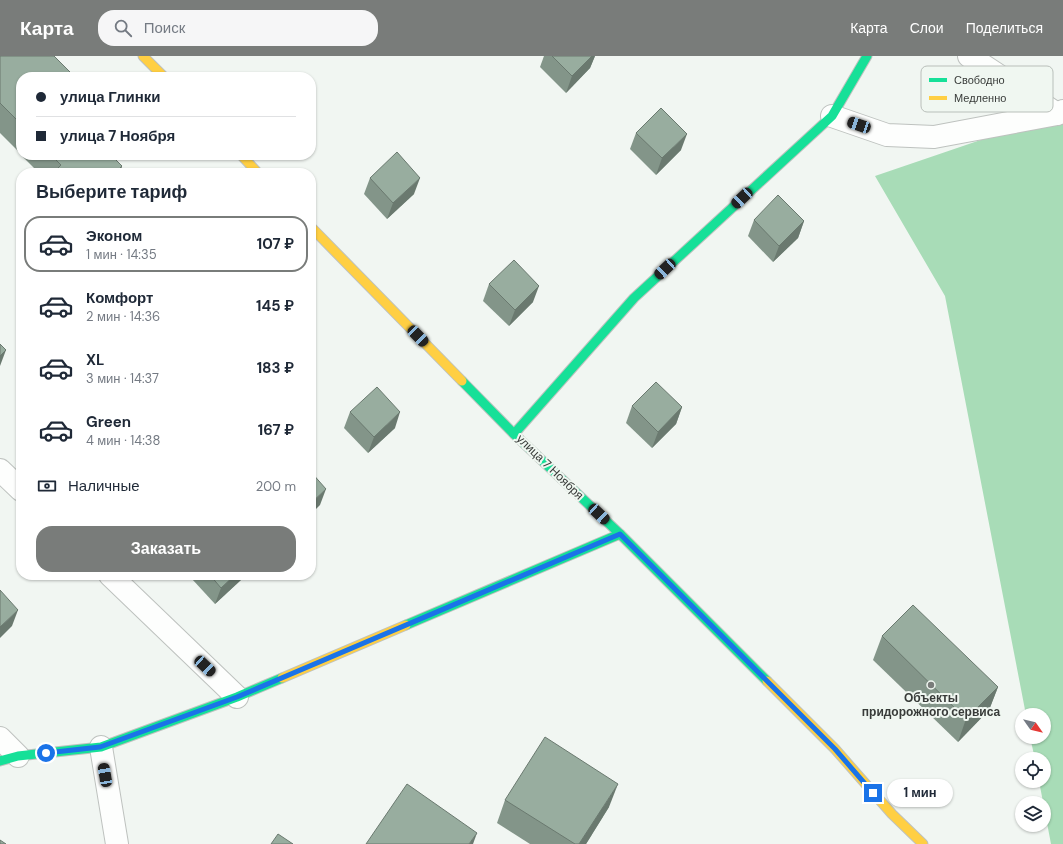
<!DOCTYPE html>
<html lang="ru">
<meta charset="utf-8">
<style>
:root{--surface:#fff;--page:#f6f6f7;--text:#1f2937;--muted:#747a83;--line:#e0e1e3;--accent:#797c7a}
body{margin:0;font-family:"DM Sans",sans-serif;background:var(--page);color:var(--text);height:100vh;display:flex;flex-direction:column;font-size:15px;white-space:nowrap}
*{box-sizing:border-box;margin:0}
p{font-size:13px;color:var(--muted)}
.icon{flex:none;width:22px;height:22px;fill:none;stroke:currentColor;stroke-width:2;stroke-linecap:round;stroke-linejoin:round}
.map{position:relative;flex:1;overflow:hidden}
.side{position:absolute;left:16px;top:112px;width:300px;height:412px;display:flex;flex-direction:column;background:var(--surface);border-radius:16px;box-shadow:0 1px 3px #0004}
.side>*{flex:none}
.guide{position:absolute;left:16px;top:16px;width:300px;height:88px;border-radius:16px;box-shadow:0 1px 3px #0004;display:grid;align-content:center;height:88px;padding:0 20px;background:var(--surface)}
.needle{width:26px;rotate:124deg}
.fabs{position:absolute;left:1015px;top:652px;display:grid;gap:8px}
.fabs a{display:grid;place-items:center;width:36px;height:36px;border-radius:50%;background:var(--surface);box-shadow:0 1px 3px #0004;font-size:20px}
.end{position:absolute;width:18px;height:18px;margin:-9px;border:5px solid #1a73e8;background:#fff;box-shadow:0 0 0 2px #fff}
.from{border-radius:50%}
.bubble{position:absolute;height:28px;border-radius:14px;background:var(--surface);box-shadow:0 1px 3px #0004;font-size:13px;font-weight:700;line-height:28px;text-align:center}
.car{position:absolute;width:12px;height:24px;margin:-12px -6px;border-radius:5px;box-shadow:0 0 3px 1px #0007;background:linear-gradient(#222 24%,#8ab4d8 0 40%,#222 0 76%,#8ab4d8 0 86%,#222 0)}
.guide b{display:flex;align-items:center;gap:14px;height:38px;font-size:15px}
.guide b+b{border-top:1px solid var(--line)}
.guide i{width:10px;height:10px;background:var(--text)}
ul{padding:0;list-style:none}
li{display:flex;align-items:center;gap:12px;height:56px;margin:0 8px 6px;padding:0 12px;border:2px solid transparent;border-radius:16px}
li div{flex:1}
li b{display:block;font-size:15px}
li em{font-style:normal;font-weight:700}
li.current{border-color:var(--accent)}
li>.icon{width:36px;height:36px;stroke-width:1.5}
h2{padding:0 20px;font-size:18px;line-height:48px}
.pay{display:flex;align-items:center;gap:10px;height:44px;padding:0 20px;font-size:15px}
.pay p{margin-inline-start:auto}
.primary-button{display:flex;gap:8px;margin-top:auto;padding:8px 20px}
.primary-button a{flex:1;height:46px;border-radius:16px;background:var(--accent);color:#fff;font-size:16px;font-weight:700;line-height:46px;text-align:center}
header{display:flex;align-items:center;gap:24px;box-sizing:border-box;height:56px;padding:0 20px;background:var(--accent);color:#fff}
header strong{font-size:19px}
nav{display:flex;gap:22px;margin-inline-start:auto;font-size:14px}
.search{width:280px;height:36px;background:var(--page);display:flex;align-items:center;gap:10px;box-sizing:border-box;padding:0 14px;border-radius:16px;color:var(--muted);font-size:15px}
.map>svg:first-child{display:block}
.forest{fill:#a8dcb7}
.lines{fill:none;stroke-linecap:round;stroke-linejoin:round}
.street-casing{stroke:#bec2bf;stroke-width:24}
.fast-casing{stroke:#bec2bf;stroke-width:11}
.slow-casing{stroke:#bec2bf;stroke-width:11}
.street{stroke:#fdfefd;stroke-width:22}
.fast{stroke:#16e098;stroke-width:9}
.slow{stroke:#ffcf43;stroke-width:9}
.wall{fill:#839589}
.shaded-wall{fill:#6a796f}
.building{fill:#98ad9f;stroke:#6a796f}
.route{stroke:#1a73e8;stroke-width:5}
.poi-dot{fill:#797c7a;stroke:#f0f7f1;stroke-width:1.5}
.labels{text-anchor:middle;stroke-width:4;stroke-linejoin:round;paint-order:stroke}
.street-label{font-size:12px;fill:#383b39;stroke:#f0f7f1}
.poi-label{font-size:12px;font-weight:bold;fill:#383b39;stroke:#f0f7f1}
.key{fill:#f0f7f1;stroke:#b9bfba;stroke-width:1}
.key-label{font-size:11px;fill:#383b39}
</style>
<header>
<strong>Карта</strong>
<div class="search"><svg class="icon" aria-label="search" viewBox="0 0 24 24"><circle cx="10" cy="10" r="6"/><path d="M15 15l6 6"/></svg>Поиск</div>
<nav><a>Карта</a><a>Слои</a><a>Поделиться</a></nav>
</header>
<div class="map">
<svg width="1063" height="788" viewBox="0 0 1063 788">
<rect width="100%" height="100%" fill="#f1f6f2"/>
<polygon class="forest" points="1063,56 1063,788 1051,788 1039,725 1044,725 1044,703 1035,703 1030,681 1044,681 1044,659 1026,659 945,240 875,120"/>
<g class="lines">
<g class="street-casing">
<g id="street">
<polyline points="969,0 1057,58"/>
<polyline points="832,60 887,79 934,81 1057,58 1063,55"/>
<polyline points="0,414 21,434"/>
<polyline points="110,519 237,641"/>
<polyline points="0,682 18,700"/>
<polyline points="101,691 117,788"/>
</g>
</g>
<g class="fast-casing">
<g id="fast">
<polyline points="462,325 514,378 620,478 767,625"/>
<polyline points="514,378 634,242 832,60 867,0"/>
<polyline points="406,569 620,478"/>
<polyline points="0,705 18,700 101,691 237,641 282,622"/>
</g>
</g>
<g class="slow-casing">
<g id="slow">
<polyline points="143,0 164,21"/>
<polyline points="241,99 258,117"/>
<polyline points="311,171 462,325"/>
<polyline points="282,622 406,569"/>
<polyline points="767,625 835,693 892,758 923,788"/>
</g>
</g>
<use href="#street" class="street"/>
<use href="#fast" class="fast"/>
<use href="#slow" class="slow"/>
</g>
<g class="wall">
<polygon points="0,0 21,21 21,98 0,77"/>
<polygon points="544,0 595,0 590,12 566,37 540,11"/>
<polygon points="636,77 681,94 656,119 630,93"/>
<polygon points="21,99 111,99 122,110 120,117 39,117"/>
<polygon points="370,122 414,138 387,163 364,138"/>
<polygon points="754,164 804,165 798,182 773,206 748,180"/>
<polygon points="489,228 533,246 509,270 483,245"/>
<polygon points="632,350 682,351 676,368 652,392 626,367"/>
<polygon points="350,356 395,372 368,397 344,372"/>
<polygon points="193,519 244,519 242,523 215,548 192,523"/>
<polygon points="882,580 998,631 989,654 958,686 873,604"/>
<polygon points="505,744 609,751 586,788 530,788 497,767"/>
</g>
<g class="shaded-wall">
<polygon points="592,0 595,0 590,12 566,37 572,20"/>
<polygon points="687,78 681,94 656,119 662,102"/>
<polygon points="122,110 120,117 115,117"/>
<polygon points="420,122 414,138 387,163 393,147"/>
<polygon points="804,165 798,182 773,206 779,190"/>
<polygon points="539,230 533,246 509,270 515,254"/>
<polygon points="6,294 0,310 0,300"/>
<polygon points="682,351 676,368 652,392 658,376"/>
<polygon points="400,356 395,372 368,397 374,381"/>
<polygon points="326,433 320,449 311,458 311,447"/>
<polygon points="235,519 244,519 242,523 215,548 221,532"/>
<polygon points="18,554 12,570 0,582 0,571"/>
<polygon points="998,631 989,654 958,686 966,663"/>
<polygon points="618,728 609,751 586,788 579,788"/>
<polygon points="477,777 473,788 469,788"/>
</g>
<g class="building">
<polygon points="0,0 54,0 75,21 21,21 21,68 0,47"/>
<polygon points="552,0 592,0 572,20"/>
<polygon points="661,52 687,78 662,102 636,77"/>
<polygon points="397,96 420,122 393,147 370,122"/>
<polygon points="51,99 111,99 122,110 115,117 53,117 61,109"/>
<polygon points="778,139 804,165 779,190 754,164"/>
<polygon points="514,204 539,230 515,254 489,228"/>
<polygon points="0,288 6,294 0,300"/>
<polygon points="656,326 682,351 658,376 632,350"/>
<polygon points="377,331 400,356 374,381 350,356"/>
<polygon points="311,416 326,433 311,447"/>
<polygon points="210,519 235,519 221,532"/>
<polygon points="0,534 18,554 0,571"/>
<polygon points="913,549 998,631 966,663 882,580"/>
<polygon points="545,681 618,728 579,788 575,788 505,744"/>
<polygon points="407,728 477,777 469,788 366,788"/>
<polygon points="278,778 293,788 271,788"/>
<polygon points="0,784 6,788 0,788"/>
</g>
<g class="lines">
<polyline class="route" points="46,697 100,691 237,641 620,478 835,693 873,737"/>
</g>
<circle class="poi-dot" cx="931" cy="629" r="4"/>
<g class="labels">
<g class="street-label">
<text transform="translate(550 411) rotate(44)" y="4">улица 7 Ноября</text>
</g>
<g class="poi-label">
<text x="931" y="646">Объекты<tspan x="931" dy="14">придорожного сервиса</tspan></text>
</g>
</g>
<rect x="921" y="10" width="132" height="46" rx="6" class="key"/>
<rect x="929" y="22" width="18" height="4" fill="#16e098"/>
<rect x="929" y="40" width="18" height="4" fill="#ffcf43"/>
<g class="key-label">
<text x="954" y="28">Свободно</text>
<text x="954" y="46">Медленно</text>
</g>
</svg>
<div class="fabs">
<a><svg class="needle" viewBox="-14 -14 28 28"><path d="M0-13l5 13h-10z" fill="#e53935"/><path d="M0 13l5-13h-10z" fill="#747a83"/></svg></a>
<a><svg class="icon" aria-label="locate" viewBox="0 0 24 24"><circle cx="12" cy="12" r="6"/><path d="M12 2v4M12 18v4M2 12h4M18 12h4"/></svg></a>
<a><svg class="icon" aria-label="layers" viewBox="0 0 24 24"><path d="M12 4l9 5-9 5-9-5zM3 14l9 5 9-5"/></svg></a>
</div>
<i class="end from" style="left:46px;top:697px"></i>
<i class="end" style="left:873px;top:737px"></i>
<div class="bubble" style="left:887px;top:723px;width:66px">1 мин</div>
<i class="car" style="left:859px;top:69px;rotate:289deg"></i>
<i class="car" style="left:742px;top:142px;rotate:227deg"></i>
<i class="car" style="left:665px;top:213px;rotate:227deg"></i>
<i class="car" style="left:418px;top:280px;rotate:136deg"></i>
<i class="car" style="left:599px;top:458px;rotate:133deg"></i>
<i class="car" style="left:205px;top:610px;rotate:133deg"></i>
<i class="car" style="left:105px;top:719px;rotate:350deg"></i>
<div class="guide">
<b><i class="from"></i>улица Глинки</b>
<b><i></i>улица 7 Ноября</b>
</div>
<section class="side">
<h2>Выберите тариф</h2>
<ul>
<li class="current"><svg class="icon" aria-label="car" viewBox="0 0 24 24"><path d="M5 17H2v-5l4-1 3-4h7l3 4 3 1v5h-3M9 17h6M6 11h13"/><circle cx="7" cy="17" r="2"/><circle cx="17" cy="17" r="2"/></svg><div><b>Эконом</b><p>1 мин · 14:35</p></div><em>107 ₽</em></li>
<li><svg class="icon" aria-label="car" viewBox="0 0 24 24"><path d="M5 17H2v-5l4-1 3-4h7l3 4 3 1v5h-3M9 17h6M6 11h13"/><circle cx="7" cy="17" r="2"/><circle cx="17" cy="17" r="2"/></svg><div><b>Комфорт</b><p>2 мин · 14:36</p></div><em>145 ₽</em></li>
<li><svg class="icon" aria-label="car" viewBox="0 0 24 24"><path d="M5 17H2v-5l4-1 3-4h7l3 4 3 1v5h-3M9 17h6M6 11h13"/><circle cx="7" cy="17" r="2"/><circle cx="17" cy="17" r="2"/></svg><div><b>XL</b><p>3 мин · 14:37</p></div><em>183 ₽</em></li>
<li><svg class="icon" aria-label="car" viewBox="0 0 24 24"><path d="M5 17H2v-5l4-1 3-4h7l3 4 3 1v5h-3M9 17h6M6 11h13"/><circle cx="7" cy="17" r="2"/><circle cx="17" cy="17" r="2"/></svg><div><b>Green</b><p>4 мин · 14:38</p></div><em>167 ₽</em></li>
</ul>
<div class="pay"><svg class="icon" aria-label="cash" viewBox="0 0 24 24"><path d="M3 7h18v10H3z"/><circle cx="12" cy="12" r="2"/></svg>Наличные<p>200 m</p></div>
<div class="primary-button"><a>Заказать</a></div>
</section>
</div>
